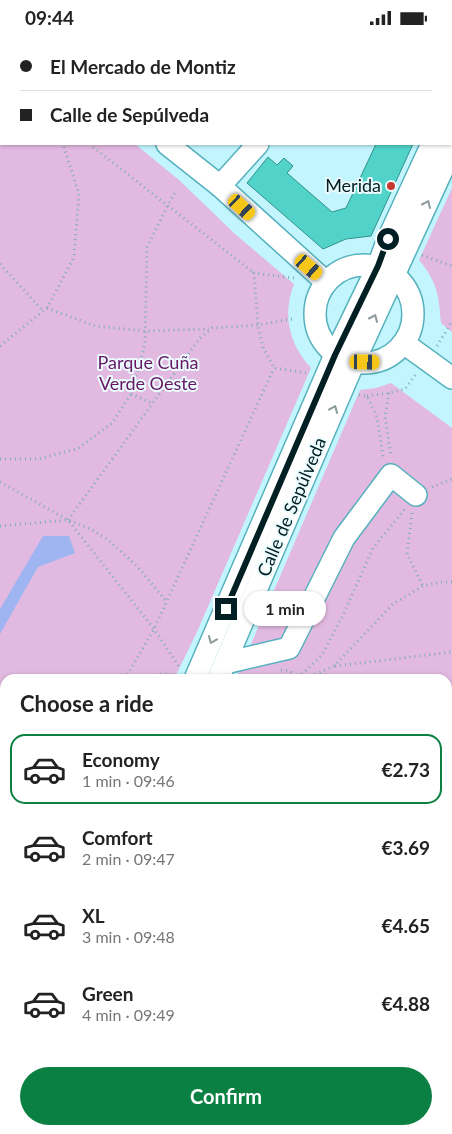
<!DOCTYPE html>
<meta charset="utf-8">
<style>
:root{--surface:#fff;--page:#f6f6f6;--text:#222;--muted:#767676;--line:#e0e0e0;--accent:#0b8043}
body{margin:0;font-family:Lato,sans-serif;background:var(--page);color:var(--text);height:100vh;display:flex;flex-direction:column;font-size:19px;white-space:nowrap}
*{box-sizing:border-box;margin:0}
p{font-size:16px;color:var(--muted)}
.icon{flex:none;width:28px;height:28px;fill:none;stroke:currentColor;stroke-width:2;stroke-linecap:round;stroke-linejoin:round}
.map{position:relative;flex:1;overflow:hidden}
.sheet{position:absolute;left:0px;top:639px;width:452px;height:461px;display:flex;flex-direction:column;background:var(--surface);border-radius:15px 15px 0 0;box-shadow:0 1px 4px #0004}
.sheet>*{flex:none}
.guide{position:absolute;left:0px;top:0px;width:452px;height:110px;box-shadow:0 1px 4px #0004;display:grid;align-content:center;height:110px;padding:0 20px;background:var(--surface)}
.end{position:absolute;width:22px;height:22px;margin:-11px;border:6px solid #021f23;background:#fff;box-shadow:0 0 0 2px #fff}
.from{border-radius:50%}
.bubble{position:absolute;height:35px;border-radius:18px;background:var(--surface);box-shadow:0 1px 4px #0004;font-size:16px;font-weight:700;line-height:35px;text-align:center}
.car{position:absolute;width:15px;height:30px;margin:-15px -8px;border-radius:6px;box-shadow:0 0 4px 1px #0007;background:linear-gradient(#f5c518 24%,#345 0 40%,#f5c518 0 76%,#345 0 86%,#f5c518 0)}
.guide b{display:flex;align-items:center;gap:18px;height:48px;font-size:19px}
.guide b+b{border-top:1px solid var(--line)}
.guide i{width:12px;height:12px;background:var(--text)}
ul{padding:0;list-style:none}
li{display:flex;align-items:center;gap:15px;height:70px;margin:0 10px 8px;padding:0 10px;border:2px solid transparent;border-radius:15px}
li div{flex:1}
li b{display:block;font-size:19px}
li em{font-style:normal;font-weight:700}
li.current{border-color:var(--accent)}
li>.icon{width:45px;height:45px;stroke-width:1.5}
h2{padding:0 20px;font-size:22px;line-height:60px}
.primary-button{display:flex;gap:10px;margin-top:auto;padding:10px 20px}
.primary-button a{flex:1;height:58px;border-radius:30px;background:var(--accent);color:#fff;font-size:20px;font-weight:700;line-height:58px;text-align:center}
.status{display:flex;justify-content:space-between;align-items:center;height:35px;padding:0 25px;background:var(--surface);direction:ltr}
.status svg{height:14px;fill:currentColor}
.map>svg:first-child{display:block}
.green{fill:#e2b9e0}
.water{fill:#9eb5f2}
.building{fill:#51d3c9;stroke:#32918a}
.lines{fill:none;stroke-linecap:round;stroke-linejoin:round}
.minor-casing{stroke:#56b1be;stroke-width:24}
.path{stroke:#82adb4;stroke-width:3;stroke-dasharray:1 4;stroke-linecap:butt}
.minor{stroke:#fff;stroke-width:21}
.oneway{stroke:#8d9a9c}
.route{stroke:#021f23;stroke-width:6}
.poi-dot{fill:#c73930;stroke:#ebfbfe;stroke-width:2}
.labels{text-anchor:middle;stroke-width:4;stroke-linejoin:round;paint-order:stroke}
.poi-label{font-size:18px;fill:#021f23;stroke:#ebfbfe;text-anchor:end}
.park-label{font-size:18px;fill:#651765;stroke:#ebfbfe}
.street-label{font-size:18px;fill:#021f23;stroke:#ebfbfe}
</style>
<div class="status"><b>09:44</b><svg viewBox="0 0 49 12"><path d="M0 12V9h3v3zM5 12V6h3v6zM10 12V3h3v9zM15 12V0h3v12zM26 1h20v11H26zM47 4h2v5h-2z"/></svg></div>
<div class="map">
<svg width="452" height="1099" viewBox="0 0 452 1099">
<rect width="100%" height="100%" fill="#c2f5fd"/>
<g class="green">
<path d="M 0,0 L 6,1 L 1,1 L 1,109 L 135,109 L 179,145 L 235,199 L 294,249 C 282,280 289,309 311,333 L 197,597 L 174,644 L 5,644 L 5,819 L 0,821 Z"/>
<path d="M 452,153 L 452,297 L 441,288 C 439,261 437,246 419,225 Z"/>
<polygon points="391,348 452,393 452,1099 334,1099 329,1095 448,1095 448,644 236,644 360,355 376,353"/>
</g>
<polygon class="water" points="43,501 69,501 75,518 38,532 0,599 0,574"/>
<g class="building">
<polygon points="153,0 195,0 194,1"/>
<polygon points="376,109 413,109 371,201 346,204 323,214 247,148 268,122 277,130 284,123 293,131 287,138 332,177 346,173"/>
<polygon points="5,1018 5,1050 0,1048 0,1029"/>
<polygon points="0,1048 5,1050 5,1057 1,1065 5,1067 5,1095 20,1095 18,1099 0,1099"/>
<polygon points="73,1095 92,1095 90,1099 71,1099"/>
<polygon points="105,1095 125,1095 123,1099 109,1099 105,1097"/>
</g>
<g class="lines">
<g class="minor-casing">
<g id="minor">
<polyline points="39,0 41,1"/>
<polyline points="252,0 253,1"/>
<polyline points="319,1 320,0"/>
<polyline points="451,66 452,64"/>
<polyline points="167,109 220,151 326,247"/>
<polyline points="220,151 258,109"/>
<circle cx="364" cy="279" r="49"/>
<polyline points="405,309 452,343"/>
<polyline points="225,628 289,613 344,503 391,440 416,460"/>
<polyline points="195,644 335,320 378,231 388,204 432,109"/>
<polyline points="218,644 354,327 452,114"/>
<polyline points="0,853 5,855"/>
<polyline points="0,875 5,870"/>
<polyline points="0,940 5,944"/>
<polyline points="0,975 5,972"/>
<polyline points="307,1095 311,1099"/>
<polyline points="156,1099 158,1095"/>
</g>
</g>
<g class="path">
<polyline points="0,37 1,38"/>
<polyline points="89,109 254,238"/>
<polyline points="422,220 452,231"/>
<polyline points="0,229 43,276"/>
<polyline points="294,243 254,238 258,290 263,312 274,333 309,338"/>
<polyline points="47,273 95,291 146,296 209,294"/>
<polyline points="0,311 47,273 74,222 79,159 63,109"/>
<polyline points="437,311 452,286"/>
<polyline points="389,358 385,381 391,421"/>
<polyline points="131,359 152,368"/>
<polyline points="359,360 367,361 377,382 383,422"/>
<polyline points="367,361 389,358 405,354 416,339"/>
<polyline points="0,424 38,424 77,414 112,388 131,359 145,309 147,212 168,170 176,156"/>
<polyline points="0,447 68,485 154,594 180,633"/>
<polyline points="432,452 452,444"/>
<polyline points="412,478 407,519 423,551"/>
<polyline points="68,485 200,303 212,293 258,290 292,284"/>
<polyline points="0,491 68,485 91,494 107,504 137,531 166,566"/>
<polyline points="335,631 452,617"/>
<polyline points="281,635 290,636 298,643 322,620 343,580 373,513 406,473"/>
<polyline points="125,644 154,594 274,333"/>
<path d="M 141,644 C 153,641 166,636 177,642"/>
<polyline points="306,644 334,631 393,569 423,551 441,547 452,547"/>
<polyline points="0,789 5,787"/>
<polyline points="448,828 452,829"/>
<polyline points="448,905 452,908"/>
<polyline points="448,970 452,967"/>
<polyline points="448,1045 452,1044"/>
<polyline points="448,1079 452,1082"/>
<polyline points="367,1095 372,1099"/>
<polyline points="41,1099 43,1095"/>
</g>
<use href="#minor" class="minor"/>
</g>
<defs><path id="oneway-chevron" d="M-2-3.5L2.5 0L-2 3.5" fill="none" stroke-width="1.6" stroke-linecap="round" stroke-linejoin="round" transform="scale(1.25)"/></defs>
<g class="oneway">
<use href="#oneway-chevron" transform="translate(427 169) rotate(-66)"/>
<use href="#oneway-chevron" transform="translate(374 283) rotate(-66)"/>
<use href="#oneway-chevron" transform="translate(334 374) rotate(-67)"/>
<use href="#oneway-chevron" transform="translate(212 605) rotate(113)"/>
</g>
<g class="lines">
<polyline class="route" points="226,574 335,320 378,231 388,204"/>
</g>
<circle class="poi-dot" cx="391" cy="151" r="5"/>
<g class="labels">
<g class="poi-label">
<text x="381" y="157">Merida</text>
</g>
<g class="park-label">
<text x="148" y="334">Parque Cuña<tspan x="148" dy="21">Verde Oeste</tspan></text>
</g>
<g class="street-label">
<text transform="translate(292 472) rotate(-67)" y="6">Calle de Sepúlveda</text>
</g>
</g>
</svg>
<i class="end from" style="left:388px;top:204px"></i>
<i class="end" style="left:226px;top:574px"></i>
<div class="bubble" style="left:244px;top:556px;width:82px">1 min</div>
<i class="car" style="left:242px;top:172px;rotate:132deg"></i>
<i class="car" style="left:309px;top:232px;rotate:131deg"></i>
<i class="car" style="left:365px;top:327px;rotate:91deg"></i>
<div class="guide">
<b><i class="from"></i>El Mercado de Montiz</b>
<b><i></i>Calle de Sepúlveda</b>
</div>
<section class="sheet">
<h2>Choose a ride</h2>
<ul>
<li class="current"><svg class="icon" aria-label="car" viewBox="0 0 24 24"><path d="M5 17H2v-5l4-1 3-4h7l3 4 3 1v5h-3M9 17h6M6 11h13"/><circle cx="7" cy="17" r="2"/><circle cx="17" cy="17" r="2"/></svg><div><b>Economy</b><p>1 min · 09:46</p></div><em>€2.73</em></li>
<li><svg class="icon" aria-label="car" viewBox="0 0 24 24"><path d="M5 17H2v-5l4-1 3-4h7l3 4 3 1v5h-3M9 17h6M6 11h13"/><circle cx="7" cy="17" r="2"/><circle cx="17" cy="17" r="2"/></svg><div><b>Comfort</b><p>2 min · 09:47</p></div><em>€3.69</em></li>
<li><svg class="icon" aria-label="car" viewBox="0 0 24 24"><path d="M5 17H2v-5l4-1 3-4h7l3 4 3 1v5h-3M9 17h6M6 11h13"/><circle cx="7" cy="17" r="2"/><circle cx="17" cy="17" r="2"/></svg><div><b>XL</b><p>3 min · 09:48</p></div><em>€4.65</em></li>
<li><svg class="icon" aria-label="car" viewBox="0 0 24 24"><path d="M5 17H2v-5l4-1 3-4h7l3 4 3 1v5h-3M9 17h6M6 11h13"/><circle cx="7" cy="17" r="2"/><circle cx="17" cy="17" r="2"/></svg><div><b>Green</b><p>4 min · 09:49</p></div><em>€4.88</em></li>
</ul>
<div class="primary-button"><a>Confirm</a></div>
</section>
</div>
